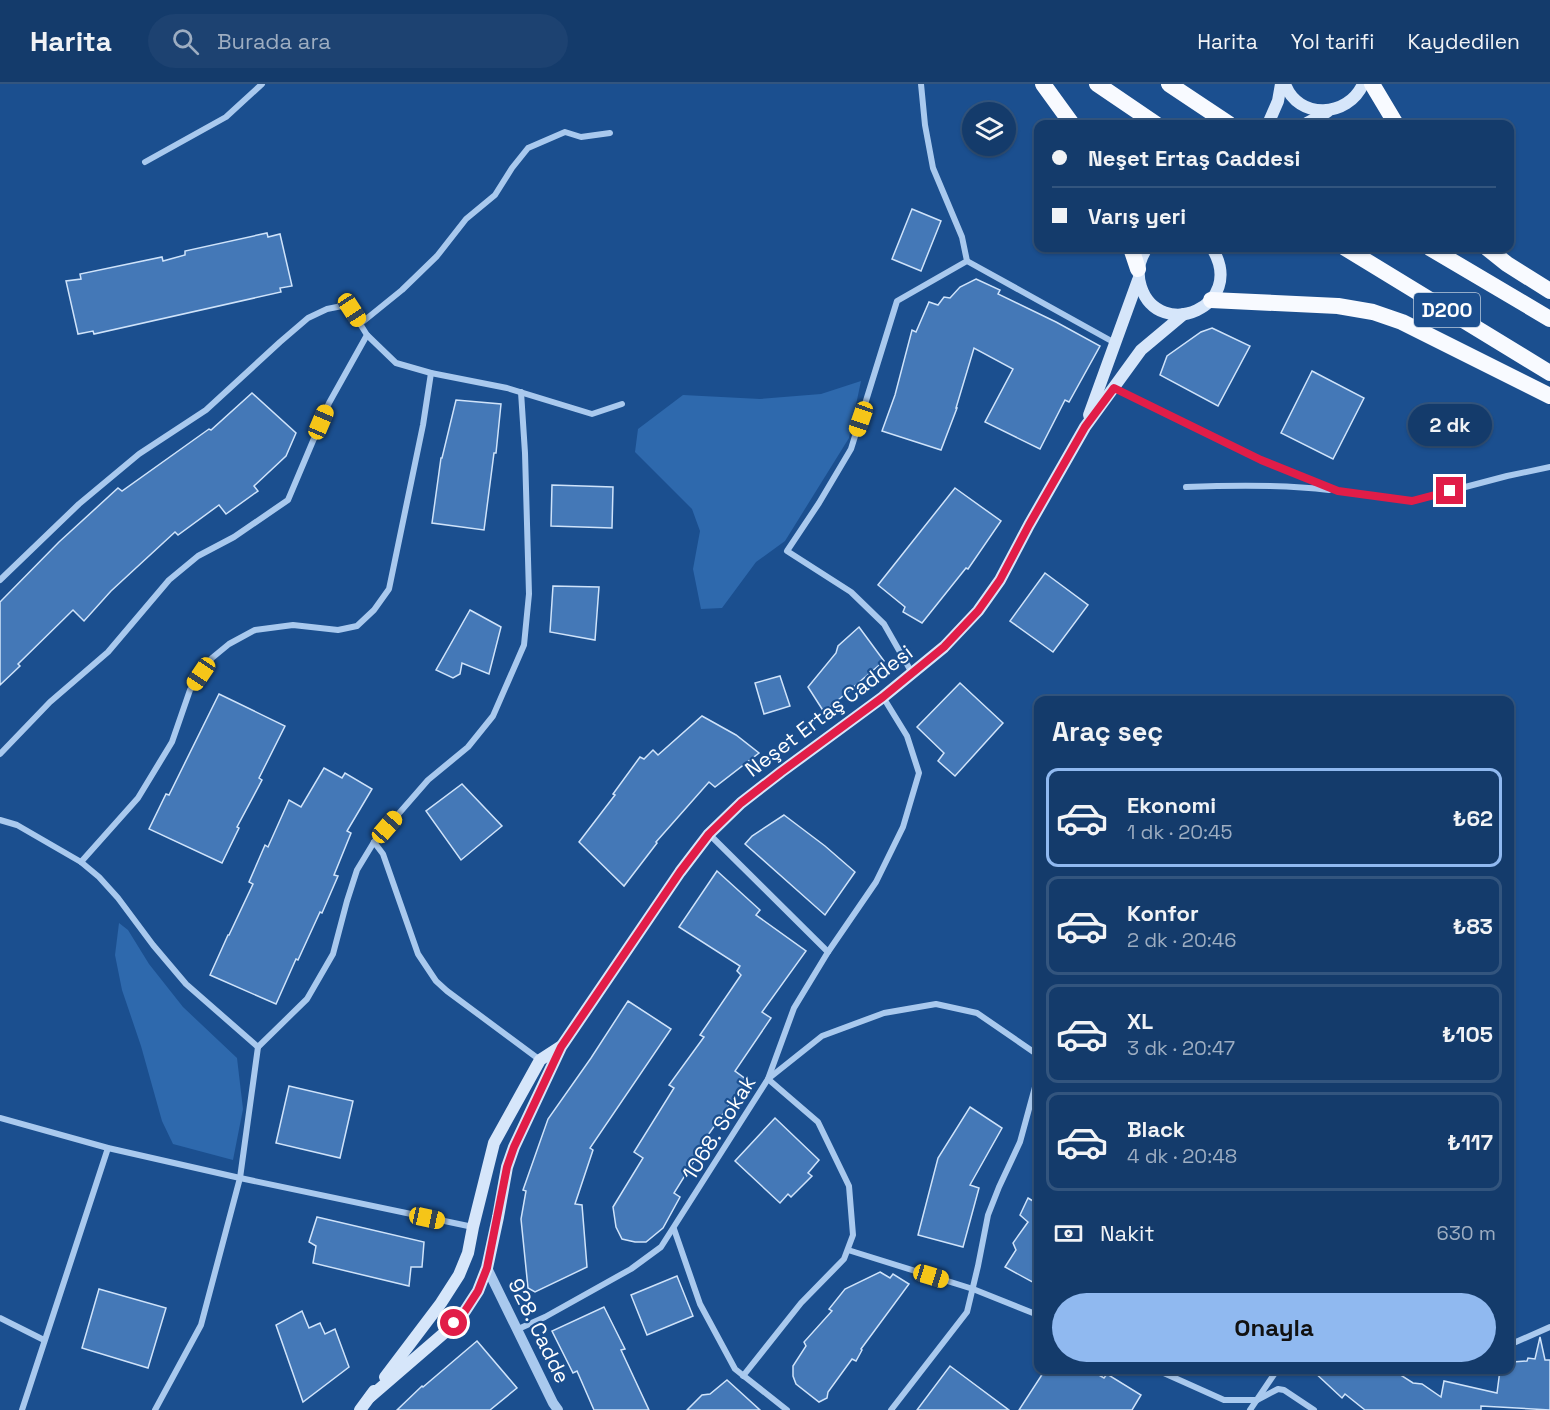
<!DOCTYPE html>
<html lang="tr">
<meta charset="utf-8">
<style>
:root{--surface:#143b6b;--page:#1d4271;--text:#f1f3f6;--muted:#9dadc1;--line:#33557e;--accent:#90b9f0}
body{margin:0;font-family:"Space Grotesk",sans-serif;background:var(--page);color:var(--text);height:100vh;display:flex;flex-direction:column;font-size:22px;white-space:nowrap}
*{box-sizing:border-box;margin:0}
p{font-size:20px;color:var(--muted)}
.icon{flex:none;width:33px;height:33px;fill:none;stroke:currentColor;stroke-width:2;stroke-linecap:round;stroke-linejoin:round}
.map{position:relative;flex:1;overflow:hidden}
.drawer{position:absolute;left:1034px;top:612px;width:480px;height:678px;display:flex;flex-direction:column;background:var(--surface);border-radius:12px;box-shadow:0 2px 4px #0004,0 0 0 2px var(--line)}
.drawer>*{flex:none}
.guide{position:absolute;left:1034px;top:36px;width:480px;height:132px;border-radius:12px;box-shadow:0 2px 4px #0004,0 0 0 2px var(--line);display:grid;align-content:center;height:132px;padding:0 18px;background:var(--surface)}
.tools{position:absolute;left:962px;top:18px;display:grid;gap:12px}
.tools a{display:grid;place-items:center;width:54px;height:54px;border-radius:50%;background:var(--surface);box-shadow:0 2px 4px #0004,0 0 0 2px var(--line);font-size:30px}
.end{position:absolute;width:27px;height:27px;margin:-14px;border:8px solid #e11d48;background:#fff;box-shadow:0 0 0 3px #fff}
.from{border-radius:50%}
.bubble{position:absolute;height:42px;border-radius:21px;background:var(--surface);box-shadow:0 2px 4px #0004,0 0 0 2px var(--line);font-size:20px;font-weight:600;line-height:42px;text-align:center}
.car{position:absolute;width:18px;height:36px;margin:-18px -9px;border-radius:8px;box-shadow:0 0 4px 2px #0007;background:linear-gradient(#f5c518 24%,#345 0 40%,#f5c518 0 76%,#345 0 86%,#f5c518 0)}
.guide b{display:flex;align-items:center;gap:21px;height:57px;font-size:22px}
.guide b+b{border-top:2px solid var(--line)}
.guide i{width:15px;height:15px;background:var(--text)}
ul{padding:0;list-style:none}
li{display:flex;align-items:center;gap:18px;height:99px;margin:0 12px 9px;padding:0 6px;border:3px solid var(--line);border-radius:12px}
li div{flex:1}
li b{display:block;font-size:22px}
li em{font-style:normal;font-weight:600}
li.current{border-color:var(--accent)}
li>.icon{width:54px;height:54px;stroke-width:1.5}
h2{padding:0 18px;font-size:27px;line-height:72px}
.pay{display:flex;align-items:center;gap:15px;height:66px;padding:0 18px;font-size:22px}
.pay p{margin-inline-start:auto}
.button{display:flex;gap:12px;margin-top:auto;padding:12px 18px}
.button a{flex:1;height:69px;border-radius:36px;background:var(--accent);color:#111;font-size:24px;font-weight:600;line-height:69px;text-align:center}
header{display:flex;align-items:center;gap:36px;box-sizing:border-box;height:84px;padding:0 30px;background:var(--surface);border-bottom:2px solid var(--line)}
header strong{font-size:28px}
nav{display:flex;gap:33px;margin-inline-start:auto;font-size:21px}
.search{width:420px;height:54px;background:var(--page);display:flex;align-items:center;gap:15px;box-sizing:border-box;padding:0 21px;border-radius:33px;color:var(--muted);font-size:22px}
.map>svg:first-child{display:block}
.green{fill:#2e69ad}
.building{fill:#4478b7;stroke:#cfe3fa;stroke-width:1.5}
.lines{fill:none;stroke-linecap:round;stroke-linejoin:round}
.minor{stroke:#a9c9ee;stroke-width:6}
.tertiary{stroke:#a9c9ee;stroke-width:10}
.secondary{stroke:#d6e6fa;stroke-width:12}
.trunk{stroke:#f8faff;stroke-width:16}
.route{stroke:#e11d48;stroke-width:8}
.labels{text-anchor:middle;stroke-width:4.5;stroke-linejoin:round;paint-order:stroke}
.shield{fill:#1b4f8f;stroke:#bbcadd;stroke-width:1.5}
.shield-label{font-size:20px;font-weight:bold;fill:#fff}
.street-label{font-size:21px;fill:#fff;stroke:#1b4f8f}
</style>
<header>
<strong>Harita</strong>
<div class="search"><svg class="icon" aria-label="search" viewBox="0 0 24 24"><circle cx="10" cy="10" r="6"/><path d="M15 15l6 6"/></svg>Burada ara</div>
<nav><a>Harita</a><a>Yol tarifi</a><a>Kaydedilen</a></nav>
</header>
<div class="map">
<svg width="1550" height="1326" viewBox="0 0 1550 1326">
<rect width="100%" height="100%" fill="#1b4f8f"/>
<g class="green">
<polygon points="861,297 849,354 785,457 756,478 722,524 701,525 693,485 700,447 692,425 635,368 638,345 683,311 760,315 821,310"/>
<polygon points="119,839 128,846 149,880 183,923 237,974 243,1025 233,1076 173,1060 162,1037 141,962 122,906 115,871"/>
</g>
<g class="building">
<polygon points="912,125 941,137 921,187 892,175"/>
<polygon points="267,149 268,153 280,150 292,202 280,204 281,208 94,250 93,247 78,250 66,197 81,195 80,190 162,173 163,177 185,171 185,167"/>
<polygon points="976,195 1000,206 998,210 1056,238 1100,262 1069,318 1065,316 1040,365 985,338 1013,285 974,264 956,324 957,324 941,366 882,347 895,311 912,246 916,248 929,218 938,221 944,213 950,214 960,203"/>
<polygon points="1212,244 1250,262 1218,322 1160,291 1167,272 1201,248"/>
<polygon points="1312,287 1364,314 1333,375 1281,349"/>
<polygon points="252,309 296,349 286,372 254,402 258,407 226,430 219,421 178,451 175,448 111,507 84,537 73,526 18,580 20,582 0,601 0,518 59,458 118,404 122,407 209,345 211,346"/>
<polygon points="456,316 501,320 496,369 494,369 484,446 432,439 441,374 442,374"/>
<polygon points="552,401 613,403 612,444 551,442"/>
<polygon points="955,404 1001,437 968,485 966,484 922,539 903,528 905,523 878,501"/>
<polygon points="1045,489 1088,521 1053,568 1010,537"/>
<polygon points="553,502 599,503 595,556 550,548"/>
<polygon points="470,526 501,543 489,590 462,579 460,590 453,594 436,586"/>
<polygon points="859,543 884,577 824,628 808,603 836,569 838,562"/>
<polygon points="780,592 790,622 764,630 755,599"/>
<polygon points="960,599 1003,639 955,692 938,677 944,669 917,643"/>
<polygon points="219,610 285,642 259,694 262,696 237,743 239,744 222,779 149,745 166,710 169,711"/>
<polygon points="702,632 736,651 759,669 715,703 709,698 656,758 657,759 624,802 579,758 615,711 613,710 640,673 644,675 653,666 658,671"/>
<polygon points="324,684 342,694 345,689 372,705 347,747 351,749 334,791 338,792 322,829 320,828 298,876 296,875 276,920 210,891 228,851 229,851 253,800 249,798 265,761 268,763 289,716 301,723"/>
<polygon points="462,700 502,742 461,776 426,727"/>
<polygon points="784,731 825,762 855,788 825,831 745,760 752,752"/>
<polygon points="717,787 760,826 756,831 806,867 762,928 771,934 735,987 747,996 708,1051 709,1053 674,1109 680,1113 663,1144 646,1158 635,1158 622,1155 616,1143 613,1123 643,1074 634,1068 674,1004 669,1001 704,953 700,951 741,891 737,887 740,882 679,843"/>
<polygon points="628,917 671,945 590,1064 593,1066 575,1120 582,1121 587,1183 535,1208 528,1204 521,1135 526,1107 523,1106 548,1035 591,974"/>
<polygon points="289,1002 353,1017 340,1074 276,1059"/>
<polygon points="970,1023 1002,1044 970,1101 979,1104 963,1163 918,1151 938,1074"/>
<polygon points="775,1034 819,1076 808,1089 812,1092 791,1113 788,1110 780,1119 735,1077"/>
<polygon points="1028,1114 1038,1120 1038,1201 1005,1183 1016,1166 1013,1159 1028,1138 1020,1131"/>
<polygon points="317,1133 424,1158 422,1183 411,1183 409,1202 313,1179 316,1162 309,1158"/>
<polygon points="880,1188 890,1194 893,1190 909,1200 861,1265 862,1266 856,1277 852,1275 828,1308 827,1314 819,1318 796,1300 793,1292 793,1282 806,1262 804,1258 832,1227 829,1225 845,1205"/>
<polygon points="677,1192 693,1232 647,1251 631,1211"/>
<polygon points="99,1205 166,1224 148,1284 82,1264"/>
<polygon points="604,1223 625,1265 621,1266 649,1326 594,1326 577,1287 573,1289 552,1247"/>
<polygon points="302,1227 309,1244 320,1239 325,1250 335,1245 349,1283 303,1318 276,1241"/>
<polygon points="1540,1253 1545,1276 1550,1276 1550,1326 1481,1322 1481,1326 1365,1326 1345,1310 1342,1314 1312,1286 1393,1286 1413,1299 1422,1300 1441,1313 1444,1297 1497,1309 1500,1286 1509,1286 1512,1278 1527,1277 1528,1274 1535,1275"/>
<polygon points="477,1257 517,1304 490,1326 397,1326 422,1302 423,1303"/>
<polygon points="950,1282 1009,1326 917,1326"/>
<polygon points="1045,1286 1090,1286 1104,1294 1107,1290 1141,1311 1132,1326 1019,1326"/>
<polygon points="727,1296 760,1326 687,1326 702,1311 710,1310"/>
</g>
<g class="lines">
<g class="minor">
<polyline points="145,78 226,33 262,0"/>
<polyline points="967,177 1115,259"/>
<polyline points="360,240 402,206 437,172 466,135 495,111 512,84 528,64 565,48 581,53 610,49"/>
<polyline points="1114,304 1261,376 1338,407 1412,417 1507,392 1550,383"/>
<path d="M 1186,403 C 1233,401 1282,400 1329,406"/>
<polyline points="0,496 79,420 139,370 206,326 280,258 308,234 327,225 342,222 352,227 367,251 396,279 431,289 507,304 592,330 622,320"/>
<polyline points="912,589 884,540 851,508 787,467 819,419 851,365 897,217 967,177 962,153 933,84 925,41 921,0"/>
<polyline points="0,670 50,618 108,568 169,496 198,472 234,453 288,416 329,319 367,251"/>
<polyline points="0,736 17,741 81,778 99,793 118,814 153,861 186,900 258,963"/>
<polyline points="709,750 828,868"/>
<polyline points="374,758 383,770 418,870 436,897 447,907 540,976"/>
<polyline points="81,778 138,714 172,658 190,606 212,574 229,560 255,546 293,541 338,546 357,542 374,526 389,505 423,341 431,289"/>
<polyline points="258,963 307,915 333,870 347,817 357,786 374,758 428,696 468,663 493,632 524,561 529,510 525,369 521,308"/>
<polyline points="0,1034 108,1064 240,1094 473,1143"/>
<polyline points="674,1145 700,1220 735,1285 787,1326"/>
<polyline points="848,1166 973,1205 1038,1231"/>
<polyline points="0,1234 44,1256"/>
<polyline points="516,1246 545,1233 631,1185 661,1163 768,995 822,952 884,929 936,920 977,929 1038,971"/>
<polyline points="1509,1261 1550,1243"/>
<polyline points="1157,1286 1224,1316 1257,1316 1278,1305 1284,1306 1314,1326"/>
<polyline points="743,1292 801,1219 844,1175 853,1151 849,1102 818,1038 768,995 794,924 828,868 876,798 903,743 919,689 907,652 883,613"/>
<polyline points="22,1326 108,1064"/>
<polyline points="155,1326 201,1241 240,1094 258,963"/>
<polyline points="891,1326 967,1228 978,1182 988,1131 999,1103 1020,1058 1038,992"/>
<polyline points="1250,1326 1277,1286"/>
</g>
<polyline class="tertiary" points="487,1184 553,1319 558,1326"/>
<g class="secondary">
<path d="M 1285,0 C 1298,36 1348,34 1363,0"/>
<polyline points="1268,40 1278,17 1281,0"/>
<polyline points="1305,40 1327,28"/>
<path d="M 1147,164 C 1139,176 1136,188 1141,203 C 1159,258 1248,223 1212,164"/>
<polyline points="1089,331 1138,196"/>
<polyline points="385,1293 441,1219 459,1191 468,1169 473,1143 494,1059 540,976 560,963"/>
<polyline points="370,1313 443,1250 465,1227 478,1207 487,1184 498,1133 507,1083 514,1063 561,963 680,788 709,750 741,719 781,688 883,613 944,563 978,527 1000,496 1029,441 1085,343 1141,266 1184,230"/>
<polyline points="360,1326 374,1307"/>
</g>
<g class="trunk">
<polyline points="1043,0 1072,40"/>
<polyline points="1097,0 1156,40"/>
<polyline points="1169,0 1229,40"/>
<polyline points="1372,0 1396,40"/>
<polyline points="1131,164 1138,185"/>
<polyline points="1345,164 1550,289"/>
<polyline points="1430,164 1550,235"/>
<polyline points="1487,164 1507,180 1550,207"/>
<polyline points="1211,216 1338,222 1373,228 1402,238 1550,312"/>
</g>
</g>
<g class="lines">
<polyline class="route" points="454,1239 465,1227 478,1207 487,1184 507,1083 514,1063 561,963 680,788 709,750 741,719 781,688 883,613 944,563 978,527 1000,496 1029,441 1085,343 1114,304 1261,376 1338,407 1412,417 1450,407"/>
</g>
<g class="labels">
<rect class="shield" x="1414" y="209" width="66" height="34" rx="4.5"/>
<g class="shield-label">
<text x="1447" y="233">D200</text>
</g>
<g class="street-label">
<text transform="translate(829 627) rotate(-37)" y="7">Neşet Ertaş Caddesi</text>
<text transform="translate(719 1044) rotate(-58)" y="7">1068. Sokak</text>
<text transform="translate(539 1247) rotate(64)" y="7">928. Cadde</text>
</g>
</g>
</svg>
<div class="tools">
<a><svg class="icon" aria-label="layers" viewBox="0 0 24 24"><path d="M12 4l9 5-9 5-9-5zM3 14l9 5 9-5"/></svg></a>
</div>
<i class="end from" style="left:454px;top:1239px"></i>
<i class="end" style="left:1450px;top:407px"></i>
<div class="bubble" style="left:1408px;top:320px;width:84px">2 dk</div>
<i class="car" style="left:352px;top:226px;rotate:147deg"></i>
<i class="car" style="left:861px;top:335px;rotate:199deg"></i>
<i class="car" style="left:321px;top:338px;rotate:23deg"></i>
<i class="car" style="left:201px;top:590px;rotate:214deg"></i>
<i class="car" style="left:387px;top:743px;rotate:41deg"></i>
<i class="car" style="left:427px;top:1134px;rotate:102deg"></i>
<i class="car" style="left:931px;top:1192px;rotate:107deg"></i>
<div class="guide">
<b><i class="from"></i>Neşet Ertaş Caddesi</b>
<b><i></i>Varış yeri</b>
</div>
<section class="drawer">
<h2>Araç seç</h2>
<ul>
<li class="current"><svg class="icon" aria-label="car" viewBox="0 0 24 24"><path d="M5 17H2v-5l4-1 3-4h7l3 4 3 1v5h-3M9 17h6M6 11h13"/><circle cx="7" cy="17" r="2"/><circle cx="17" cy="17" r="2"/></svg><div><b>Ekonomi</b><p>1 dk · 20:45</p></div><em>₺62</em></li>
<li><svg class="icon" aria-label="car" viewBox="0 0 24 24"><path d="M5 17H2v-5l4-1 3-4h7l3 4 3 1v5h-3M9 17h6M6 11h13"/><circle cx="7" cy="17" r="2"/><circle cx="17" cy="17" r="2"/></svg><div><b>Konfor</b><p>2 dk · 20:46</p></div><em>₺83</em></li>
<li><svg class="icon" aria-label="car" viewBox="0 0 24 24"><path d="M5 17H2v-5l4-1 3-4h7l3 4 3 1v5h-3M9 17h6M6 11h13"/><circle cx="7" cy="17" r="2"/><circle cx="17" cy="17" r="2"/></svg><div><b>XL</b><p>3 dk · 20:47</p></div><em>₺105</em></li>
<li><svg class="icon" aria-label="car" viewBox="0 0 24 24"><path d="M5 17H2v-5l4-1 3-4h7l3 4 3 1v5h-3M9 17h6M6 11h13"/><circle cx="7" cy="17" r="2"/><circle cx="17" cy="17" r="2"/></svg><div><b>Black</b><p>4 dk · 20:48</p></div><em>₺117</em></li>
</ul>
<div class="pay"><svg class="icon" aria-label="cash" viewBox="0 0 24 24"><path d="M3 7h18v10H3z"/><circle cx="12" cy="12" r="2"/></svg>Nakit<p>630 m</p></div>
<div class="button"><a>Onayla</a></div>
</section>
</div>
